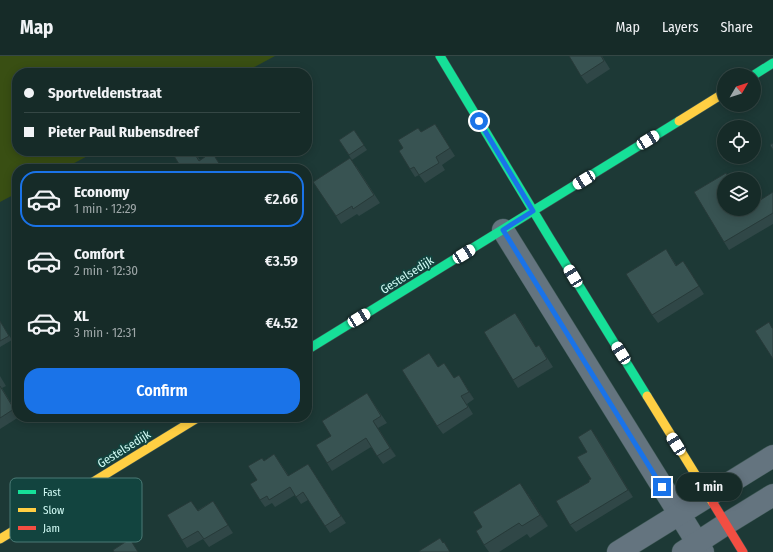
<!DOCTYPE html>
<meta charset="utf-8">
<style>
:root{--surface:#162b28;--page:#233734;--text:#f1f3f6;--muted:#9ea7a8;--line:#354745;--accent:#1a73e8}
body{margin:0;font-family:"Fira Sans Condensed",sans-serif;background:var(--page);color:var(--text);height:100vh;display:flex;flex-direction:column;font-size:15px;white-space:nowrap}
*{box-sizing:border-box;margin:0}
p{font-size:13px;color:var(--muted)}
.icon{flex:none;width:22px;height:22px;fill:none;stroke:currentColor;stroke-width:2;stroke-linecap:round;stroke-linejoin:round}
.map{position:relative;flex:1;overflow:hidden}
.sheet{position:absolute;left:12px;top:108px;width:300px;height:258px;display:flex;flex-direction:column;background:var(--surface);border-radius:16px;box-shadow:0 2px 10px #0003,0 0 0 1px var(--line)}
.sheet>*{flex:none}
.hud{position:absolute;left:12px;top:12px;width:300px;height:88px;border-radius:16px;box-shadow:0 2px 10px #0003,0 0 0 1px var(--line);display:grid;align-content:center;height:88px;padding:0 12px;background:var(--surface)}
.needle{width:26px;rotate:51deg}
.controls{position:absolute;left:717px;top:12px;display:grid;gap:8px}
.controls a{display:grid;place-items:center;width:44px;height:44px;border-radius:50%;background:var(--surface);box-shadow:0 2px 10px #0003,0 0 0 1px var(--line);font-size:20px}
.end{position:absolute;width:18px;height:18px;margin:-9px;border:5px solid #1a73e8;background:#fff;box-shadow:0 0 0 2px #fff}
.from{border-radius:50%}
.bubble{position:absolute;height:28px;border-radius:14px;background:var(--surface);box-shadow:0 2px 10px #0003,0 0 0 1px var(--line);font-size:13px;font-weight:600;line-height:28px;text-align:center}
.car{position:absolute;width:12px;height:24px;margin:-12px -6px;border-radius:5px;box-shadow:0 0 3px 1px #0007;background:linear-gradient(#fff 24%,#345 0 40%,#fff 0 76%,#345 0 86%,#fff 0)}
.hud b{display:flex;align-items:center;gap:14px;height:38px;font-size:15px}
.hud b+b{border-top:1px solid var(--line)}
.hud i{width:10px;height:10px;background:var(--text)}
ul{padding:7px 0 0;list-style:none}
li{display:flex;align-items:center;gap:12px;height:56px;margin:0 8px 6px;padding:0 4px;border:2px solid transparent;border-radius:16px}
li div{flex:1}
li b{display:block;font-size:15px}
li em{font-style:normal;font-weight:600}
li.active{border-color:var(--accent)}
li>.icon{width:36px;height:36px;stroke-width:1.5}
.action{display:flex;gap:8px;margin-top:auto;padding:8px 12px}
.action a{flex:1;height:46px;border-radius:16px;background:var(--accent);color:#fff;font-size:16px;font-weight:600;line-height:46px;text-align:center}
header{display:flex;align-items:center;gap:24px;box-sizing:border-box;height:56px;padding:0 20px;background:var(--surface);border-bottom:1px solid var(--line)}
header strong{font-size:19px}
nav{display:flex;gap:22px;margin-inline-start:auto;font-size:14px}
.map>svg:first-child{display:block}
.green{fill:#394f13}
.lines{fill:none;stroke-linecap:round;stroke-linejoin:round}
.street-casing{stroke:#3c5653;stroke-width:23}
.fast-casing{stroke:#3c5653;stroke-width:10}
.slow-casing{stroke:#3c5653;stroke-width:10}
.jam-casing{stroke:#3c5653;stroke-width:10}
.street{stroke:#64747f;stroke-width:22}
.fast{stroke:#16e098;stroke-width:9}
.slow{stroke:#ffcf43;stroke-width:9}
.jam{stroke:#f24e42;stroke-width:9}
.wall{fill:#304747}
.shaded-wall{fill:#273a39}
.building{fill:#385352;stroke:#273a39}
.route{stroke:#1a73e8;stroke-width:5}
.labels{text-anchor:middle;stroke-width:3.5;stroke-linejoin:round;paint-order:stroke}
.street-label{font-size:12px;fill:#d1fbf5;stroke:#12443f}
.key{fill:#12443f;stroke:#4b7b76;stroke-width:1}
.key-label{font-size:11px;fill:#d1fbf5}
</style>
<header>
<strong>Map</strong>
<nav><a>Map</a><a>Layers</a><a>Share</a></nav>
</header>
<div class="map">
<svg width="773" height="496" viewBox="0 0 773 496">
<rect width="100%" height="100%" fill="#1d3936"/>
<polygon class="green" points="0,0 275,0 243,17 17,17 17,95 97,95 63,113 17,113 17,137 0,146"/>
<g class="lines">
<g class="street-casing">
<g id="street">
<polyline points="503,174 703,496"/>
<polyline points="618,496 773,400"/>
<polyline points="683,496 726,468 773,439"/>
</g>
</g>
<g class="fast-casing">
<g id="fast">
<polyline points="440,0 549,181 647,340"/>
<polyline points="754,19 773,7"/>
<polyline points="307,294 679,65"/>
</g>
</g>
<g class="slow-casing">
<g id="slow">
<polyline points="679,65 724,37"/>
<polyline points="647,340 713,447"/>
<polyline points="0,483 199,361"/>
</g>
</g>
<g class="jam-casing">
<polyline id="jam" points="713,447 743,496"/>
</g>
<use href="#street" class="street"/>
<use href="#fast" class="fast"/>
<use href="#slow" class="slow"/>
<use href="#jam" class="jam"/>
</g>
<g class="wall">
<polygon points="602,0 610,13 587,28 581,20"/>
<polygon points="435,68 455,100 442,109 445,114 425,127 419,119 415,121 410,113 403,92 418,72 421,76"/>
<polygon points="354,74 367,94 352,104 339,84"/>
<polygon points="171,95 194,95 200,104 212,96 223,113 182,113"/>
<polygon points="356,110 380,147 359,160 357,158 341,168 336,160"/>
<polygon points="726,117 730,123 724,123 724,153 754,153 754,148 773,136 773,168 729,194 724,186 694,136"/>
<polygon points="671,201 677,210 683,205 704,238 658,267 652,259"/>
<polygon points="0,265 12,284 0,291"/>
<polygon points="521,265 536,291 539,289 553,311 518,332 513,324"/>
<polygon points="429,297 438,311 454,322 464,327 474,343 467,348 473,358 443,378 437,370"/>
<polygon points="0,320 6,330 2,332 17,357 17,361 19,361 0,373"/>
<polygon points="372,345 387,367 378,372 396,400 383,408 371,391 332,415 327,407 331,380"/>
<polygon points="596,380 633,441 576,476 570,469 591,423 587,396"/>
<polygon points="274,398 289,420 308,408 346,467 330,477 308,444 301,448 295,439 275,451 272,447 265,451 260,444 257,424 264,405"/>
<polygon points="528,438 548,470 530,482 527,478 499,496 489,496 484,489 482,471"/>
<polygon points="213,445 233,477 209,491 203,483 187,492 182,484 198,454"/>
</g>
<g class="shaded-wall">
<polygon points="435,68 440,75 455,100"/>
<polygon points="683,205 689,213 704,238 699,230"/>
<polygon points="515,257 521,265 541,299 536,291"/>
<polygon points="459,319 474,343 469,336"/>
<polygon points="373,365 378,372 396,400 390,392"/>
<polygon points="591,373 596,380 633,441 628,434"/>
<polygon points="308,408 313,416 346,467 341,460"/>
<polygon points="520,427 528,438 548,470 540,459"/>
<polygon points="213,445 219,453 233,477"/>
</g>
<g class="building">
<polygon points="569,0 601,0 604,5 581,20"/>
<polygon points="435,68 450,92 436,101 439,107 419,119 414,111 410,113 399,95 403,92 398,84 418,72 421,76"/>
<polygon points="354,74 364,89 349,99 339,84"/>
<polygon points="773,87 773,94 770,89"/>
<polygon points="171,95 193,95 199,105 212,96 220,109 214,113 182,113"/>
<polygon points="350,102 374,139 353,153 352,150 336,160 313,126"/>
<polygon points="726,117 729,123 724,123 724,153 754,153 754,148 773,136 773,157 724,186 694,136"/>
<polygon points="666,193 676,210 683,205 699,230 652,259 626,218"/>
<polygon points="515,257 536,291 539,289 547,303 513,324 484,276"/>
<polygon points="0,265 9,280 0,285"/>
<polygon points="769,266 772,272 773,272 773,303 755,275"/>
<polygon points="429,297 438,311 444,307 454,322 459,319 469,336 461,340 468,351 437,370 402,314"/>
<polygon points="0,330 14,353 0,362"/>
<polygon points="367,337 381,360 373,365 390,392 377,400 366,382 327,407 316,389 331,380 322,365"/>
<polygon points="591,373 628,434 570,469 556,445 589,426 589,424 591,423 577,401 587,396 578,381"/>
<polygon points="274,398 288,420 308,408 341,460 325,470 303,436 296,441 290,431 269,444 267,440 260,444 250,428 257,424 248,410 262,402 264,405"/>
<polygon points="520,427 540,459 522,470 519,467 484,489 476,475 482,471 473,456"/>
<polygon points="191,445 198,455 213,445 228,469 204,483 198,475 182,484 167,459"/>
<polygon points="440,482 443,487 444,486 450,496 419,496 419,495"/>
<polygon points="130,483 138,496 114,496 113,494"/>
</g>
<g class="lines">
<polyline class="route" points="479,65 533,155 503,174 662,431"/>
</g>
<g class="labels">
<g class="street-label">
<text transform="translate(407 219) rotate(-32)" y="4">Gestelsedijk</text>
<text transform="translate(124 393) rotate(-32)" y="4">Gestelsedijk</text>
</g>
</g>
<rect x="10" y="422" width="132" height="64" rx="6" class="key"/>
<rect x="18" y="434" width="18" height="4" fill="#16e098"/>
<rect x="18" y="452" width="18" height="4" fill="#ffcf43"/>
<rect x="18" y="470" width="18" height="4" fill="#f24e42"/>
<g class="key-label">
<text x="43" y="440">Fast</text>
<text x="43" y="458">Slow</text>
<text x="43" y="476">Jam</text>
</g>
</svg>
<div class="controls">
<a><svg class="needle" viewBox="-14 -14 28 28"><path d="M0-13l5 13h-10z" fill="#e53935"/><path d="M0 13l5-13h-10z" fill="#9ea7a8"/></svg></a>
<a><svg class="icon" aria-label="locate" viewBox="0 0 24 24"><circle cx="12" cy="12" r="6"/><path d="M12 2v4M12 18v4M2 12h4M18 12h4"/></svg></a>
<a><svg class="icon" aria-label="layers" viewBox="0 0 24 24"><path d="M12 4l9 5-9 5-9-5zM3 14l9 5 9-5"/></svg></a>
</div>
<i class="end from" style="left:479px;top:65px"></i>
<i class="end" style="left:662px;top:431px"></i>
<div class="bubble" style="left:676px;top:417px;width:66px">1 min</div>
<i class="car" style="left:648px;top:84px;rotate:58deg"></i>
<i class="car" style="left:584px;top:124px;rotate:238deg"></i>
<i class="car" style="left:464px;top:198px;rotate:58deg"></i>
<i class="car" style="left:573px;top:220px;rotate:329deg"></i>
<i class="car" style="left:359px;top:262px;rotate:59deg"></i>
<i class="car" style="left:621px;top:297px;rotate:328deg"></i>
<i class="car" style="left:676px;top:388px;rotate:328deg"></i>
<div class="hud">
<b><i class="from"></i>Sportveldenstraat</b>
<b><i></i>Pieter Paul Rubensdreef</b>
</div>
<section class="sheet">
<ul>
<li class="active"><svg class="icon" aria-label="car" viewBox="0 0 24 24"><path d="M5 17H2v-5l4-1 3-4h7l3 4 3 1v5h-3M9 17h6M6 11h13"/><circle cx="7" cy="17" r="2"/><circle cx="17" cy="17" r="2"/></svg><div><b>Economy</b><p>1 min · 12:29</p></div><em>€2.66</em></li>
<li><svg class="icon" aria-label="car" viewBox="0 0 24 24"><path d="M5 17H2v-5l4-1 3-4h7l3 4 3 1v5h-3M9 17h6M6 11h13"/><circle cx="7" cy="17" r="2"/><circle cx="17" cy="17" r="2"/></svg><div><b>Comfort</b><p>2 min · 12:30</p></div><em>€3.59</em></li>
<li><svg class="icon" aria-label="car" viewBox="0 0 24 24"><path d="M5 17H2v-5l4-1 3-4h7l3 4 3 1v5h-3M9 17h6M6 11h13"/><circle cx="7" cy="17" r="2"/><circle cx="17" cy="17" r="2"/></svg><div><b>XL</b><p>3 min · 12:31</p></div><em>€4.52</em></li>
</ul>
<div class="action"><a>Confirm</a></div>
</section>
</div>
